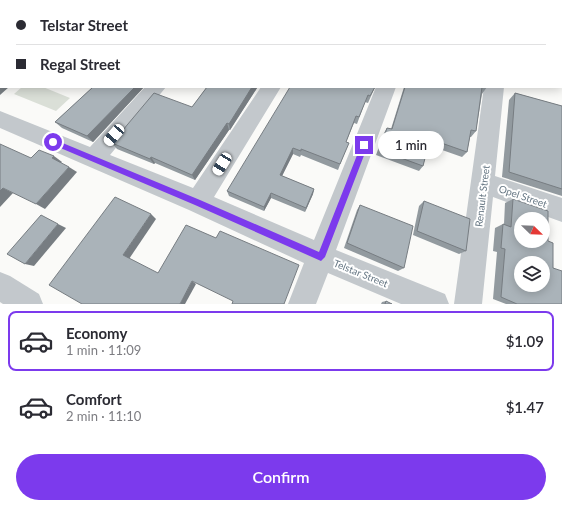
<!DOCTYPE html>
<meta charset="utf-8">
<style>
:root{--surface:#fff;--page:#f7f7f7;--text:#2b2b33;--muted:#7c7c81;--line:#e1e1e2;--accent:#7c3aed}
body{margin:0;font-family:Lato,sans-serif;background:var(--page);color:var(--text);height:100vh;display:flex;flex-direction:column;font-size:15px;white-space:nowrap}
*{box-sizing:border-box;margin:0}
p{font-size:13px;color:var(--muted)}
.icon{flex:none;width:22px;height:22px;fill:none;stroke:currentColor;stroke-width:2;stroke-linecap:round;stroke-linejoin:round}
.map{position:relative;height:304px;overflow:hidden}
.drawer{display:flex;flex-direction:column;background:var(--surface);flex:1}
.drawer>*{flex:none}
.banner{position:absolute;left:0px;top:0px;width:562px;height:88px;box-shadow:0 2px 10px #0003;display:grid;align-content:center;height:88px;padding:0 16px;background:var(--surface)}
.needle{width:26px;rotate:113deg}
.tools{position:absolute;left:514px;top:212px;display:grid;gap:8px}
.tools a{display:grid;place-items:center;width:36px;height:36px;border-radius:50%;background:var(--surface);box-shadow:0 2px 10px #0003;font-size:20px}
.end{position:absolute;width:18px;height:18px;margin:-9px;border:5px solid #7c3aed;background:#fff;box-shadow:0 0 0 2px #fff}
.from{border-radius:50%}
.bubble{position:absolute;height:28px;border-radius:14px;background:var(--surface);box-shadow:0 2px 10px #0003;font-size:13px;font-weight:600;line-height:28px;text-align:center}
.car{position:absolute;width:12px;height:24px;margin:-12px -6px;border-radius:5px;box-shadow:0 0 3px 1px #0007;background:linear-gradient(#fff 24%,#345 0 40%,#fff 0 76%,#345 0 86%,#fff 0)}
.banner b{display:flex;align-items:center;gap:14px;height:38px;font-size:15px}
.banner b+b{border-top:1px solid var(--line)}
.banner i{width:10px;height:10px;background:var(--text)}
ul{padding:7px 0 0;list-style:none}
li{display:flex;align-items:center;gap:12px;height:60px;margin:0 8px 6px;padding:0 8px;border:2px solid transparent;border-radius:8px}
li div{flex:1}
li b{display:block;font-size:15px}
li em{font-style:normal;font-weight:600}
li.current{border-color:var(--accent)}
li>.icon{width:36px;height:36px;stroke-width:1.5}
.action{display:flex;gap:8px;margin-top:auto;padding:8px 16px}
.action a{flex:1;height:46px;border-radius:24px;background:var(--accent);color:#fff;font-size:16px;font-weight:600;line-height:46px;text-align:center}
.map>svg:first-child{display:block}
.green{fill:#dadfd7}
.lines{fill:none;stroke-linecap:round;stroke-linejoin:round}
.minor{fill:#c3c8cc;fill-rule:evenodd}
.wall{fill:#929a9f}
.shaded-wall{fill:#777d82}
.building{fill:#aab3b9;stroke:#777d82;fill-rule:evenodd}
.route{fill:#7c3aed}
.labels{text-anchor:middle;stroke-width:4;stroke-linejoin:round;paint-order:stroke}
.street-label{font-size:10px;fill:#657683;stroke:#fff}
</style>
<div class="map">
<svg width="562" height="304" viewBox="0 0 562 304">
<rect width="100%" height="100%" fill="#fafaf8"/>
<polygon class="green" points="22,87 43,87 70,98 56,111 14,94"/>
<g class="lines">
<g class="minor">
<rect x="317" y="0" width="16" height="1"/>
<rect x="408" y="0" width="16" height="1"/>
<rect x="496" y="0" width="16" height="1"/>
<polygon points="534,0 550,0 551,1 535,1"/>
<rect x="561" y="25" width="1" height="11"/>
<polygon points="145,87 166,87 110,155 193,188 261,87 281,87 214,197 314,240 376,87 396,87 336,250 445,294 449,304 401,304 328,273 316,304 288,304 304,263 189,210 0,128 0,111 90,147"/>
<polygon points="484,87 504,87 495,176 562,198 562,222 493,197 482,304 454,304"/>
<polygon points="0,272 10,276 39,294 43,304 3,304 0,302"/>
</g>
</g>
<g class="wall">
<polygon points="556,0 562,0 562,9 561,7 561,1 557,1"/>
<polygon points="93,87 144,87 93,142 62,128 55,122"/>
<polygon points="207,87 256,87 257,88 230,130 229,130 195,180 155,163 154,164 117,149 112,143 192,107"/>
<polygon points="375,87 368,103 365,102 357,124 354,123 346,142 346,149 338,170 301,155 300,157 293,154 282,176 314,189 313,194 305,212 271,198 264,211 229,196 227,191"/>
<polygon points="404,87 487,87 482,94 476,131 471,137 470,137 467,152 462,157 428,145 423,166 419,171 376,155 384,133 387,128 391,129"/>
<polygon points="515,93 562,106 562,196 502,177 509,100"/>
<polygon points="513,199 548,241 553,268 562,304 506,304 493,299 497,252 493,251 495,228 503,224 504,224 505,203"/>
<polygon points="424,201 466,251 459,254 413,235 419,206"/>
<polygon points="360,205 404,268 398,271 344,248 357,210"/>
<polygon points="386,301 392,304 381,304 382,302"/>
</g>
<g class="shaded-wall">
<polygon points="101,0 110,0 110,1 100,1"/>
<polygon points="1,82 1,87 9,87 0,95 0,83"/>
<polygon points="135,87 144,87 93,142 87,136"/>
<polygon points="252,87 256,87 257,88 230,130 229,124"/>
<polygon points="227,123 229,130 195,180 192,175"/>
<polygon points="293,148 293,154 280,180 280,175"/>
<polygon points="54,156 62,162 60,164 52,158"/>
<polygon points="151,157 155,163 154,164 150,159"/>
<polygon points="69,167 77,172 45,209 36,204"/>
<polygon points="3,188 13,193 0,207 0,191"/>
<polygon points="314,189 313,194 305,212 306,208"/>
<polygon points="271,193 271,198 264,211 264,207"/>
<polygon points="151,214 156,219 129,259 123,255"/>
<polygon points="58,224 66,228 34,266 25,264"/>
<polygon points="192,281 196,284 185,304 180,304"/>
</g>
<g class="building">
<polygon points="6,0 101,0 100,1 4,1"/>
<polygon points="182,0 309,0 308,1 183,1 184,0"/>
<polygon points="343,0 404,0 404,1 342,1"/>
<polygon points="437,0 493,0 493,1 436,1"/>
<polygon points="1,3 1,82 0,83 0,4"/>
<polygon points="93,87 135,87 87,136 55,122"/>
<polygon points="207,87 252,87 229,124 227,123 192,175 151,157 150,159 112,143 154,93 192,107"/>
<polygon points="290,87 375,87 370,96 368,95 359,117 356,116 346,142 349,143 340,164 301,149 301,151 293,148 280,175 314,189 306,208 271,193 264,207 227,191"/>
<polygon points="405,87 482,87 476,131 471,130 467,152 430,139 423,166 379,150 387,128 392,129"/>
<polygon points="515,93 562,106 562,189 509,172"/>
<polygon points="0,144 31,158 39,150 54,156 52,158 69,167 36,204 3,188 0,191"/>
<polygon points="115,197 151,214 123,255 158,273 186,225 216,238 220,231 299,265 284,304 232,304 233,301 192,281 180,304 82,304 49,285"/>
<path d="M 513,199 L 548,211 L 548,241 L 553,243 L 553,268 L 562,271 L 562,304 L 517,304 L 501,297 L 505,249 L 501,248 L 503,224 L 511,227 ZM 521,219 L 543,219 L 543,241 L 521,241 ZM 521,263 L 543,263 L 543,285 L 521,285 Z"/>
<polygon points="424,201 470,219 466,251 417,231"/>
<polygon points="360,205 413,226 404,268 347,243"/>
<polygon points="41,215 58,224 25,264 7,254"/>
<polygon points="386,301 392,304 385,304"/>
</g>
<polygon class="route" points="53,139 200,200 319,252 361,145 364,142 368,145 325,257 321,261 195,205 51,144 51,140"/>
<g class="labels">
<g class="street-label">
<text transform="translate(482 196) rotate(-83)" y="4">Renault Street</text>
<text transform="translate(523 196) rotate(19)" y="4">Opel Street</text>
<text transform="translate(361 273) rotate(22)" y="4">Telstar Street</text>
</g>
</g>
</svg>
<div class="tools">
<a><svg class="needle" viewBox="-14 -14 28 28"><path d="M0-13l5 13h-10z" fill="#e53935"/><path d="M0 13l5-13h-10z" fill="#7c7c81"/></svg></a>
<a><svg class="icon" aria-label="layers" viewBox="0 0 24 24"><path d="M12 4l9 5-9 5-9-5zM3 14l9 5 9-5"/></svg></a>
</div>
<i class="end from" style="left:53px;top:142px"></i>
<i class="end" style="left:364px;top:145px"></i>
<div class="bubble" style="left:378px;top:131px;width:66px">1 min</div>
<i class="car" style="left:114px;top:135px;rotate:221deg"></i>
<i class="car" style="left:222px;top:164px;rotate:212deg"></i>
<div class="banner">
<b><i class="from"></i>Telstar Street</b>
<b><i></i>Regal Street</b>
</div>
</div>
<section class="drawer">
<ul>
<li class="current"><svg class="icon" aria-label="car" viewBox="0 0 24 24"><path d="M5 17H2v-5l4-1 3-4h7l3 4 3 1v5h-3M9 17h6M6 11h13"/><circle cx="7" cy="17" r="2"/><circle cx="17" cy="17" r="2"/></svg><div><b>Economy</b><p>1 min · 11:09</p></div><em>$1.09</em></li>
<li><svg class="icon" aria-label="car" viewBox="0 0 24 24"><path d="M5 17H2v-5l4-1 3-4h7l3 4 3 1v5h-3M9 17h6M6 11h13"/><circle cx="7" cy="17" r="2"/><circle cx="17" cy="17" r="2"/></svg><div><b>Comfort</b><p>2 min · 11:10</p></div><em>$1.47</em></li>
</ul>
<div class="action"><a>Confirm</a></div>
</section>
